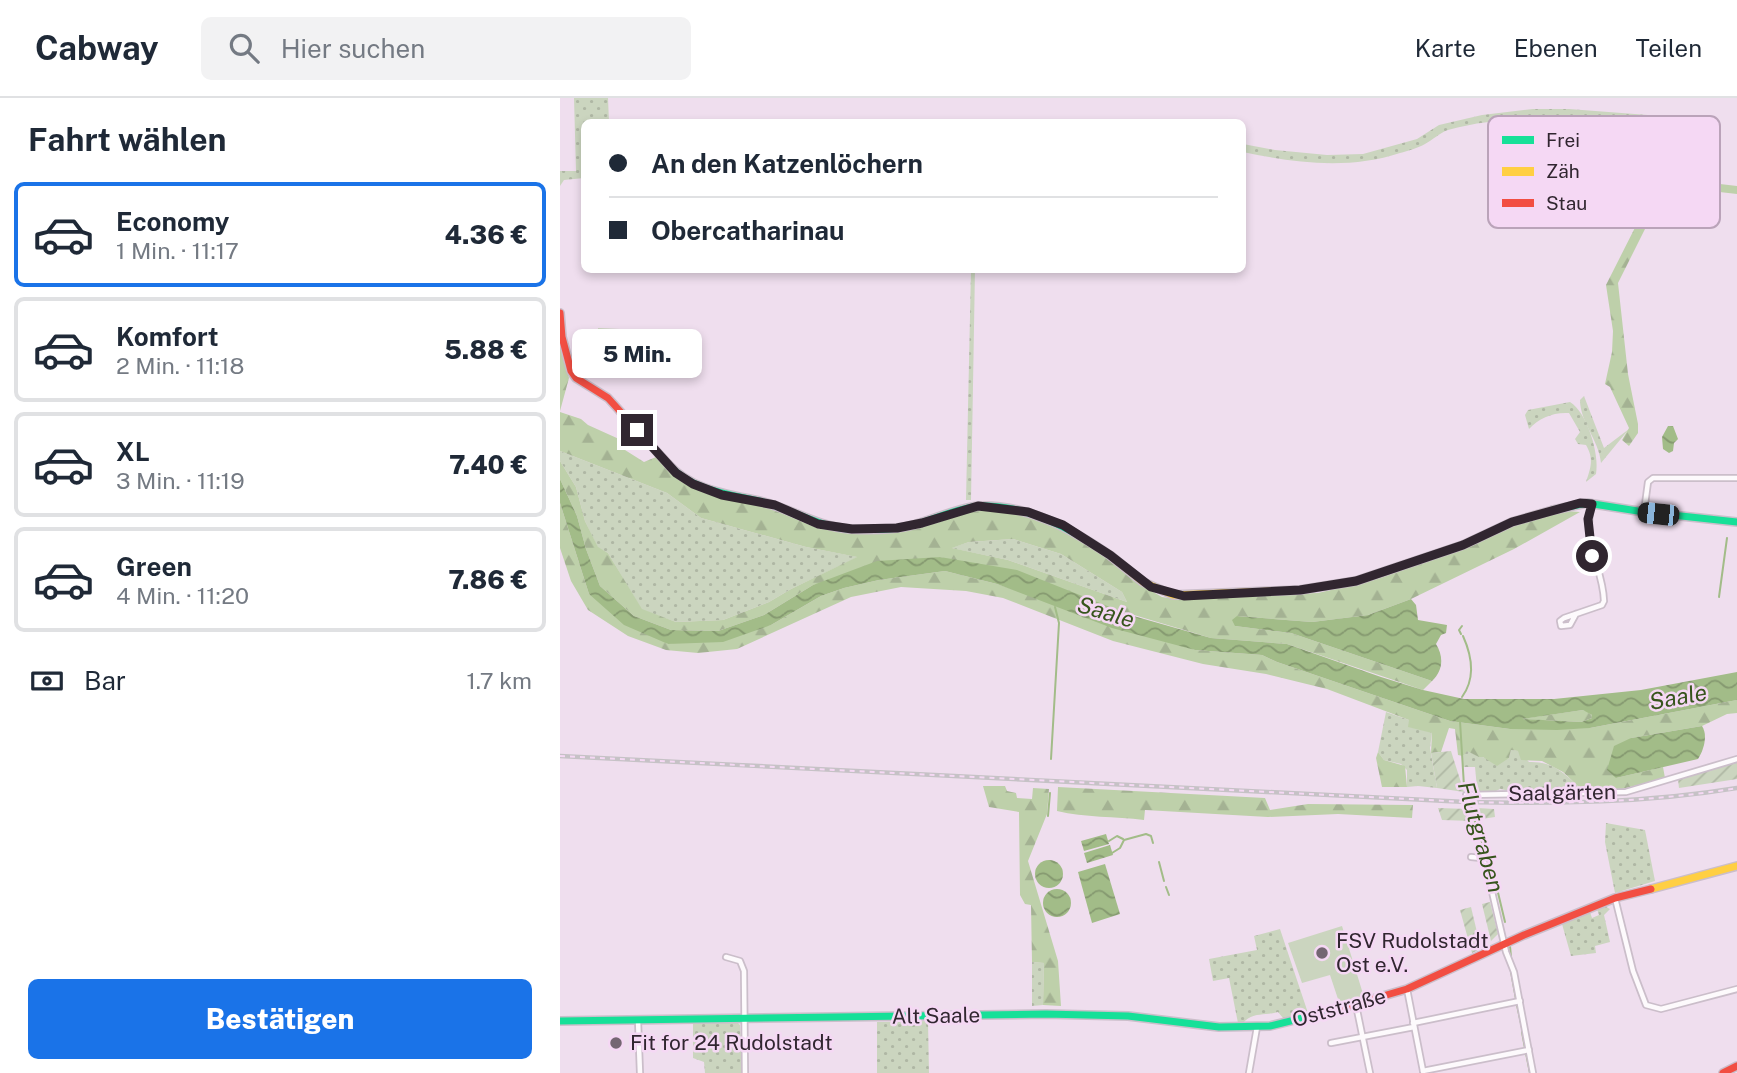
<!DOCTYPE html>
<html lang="de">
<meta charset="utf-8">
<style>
:root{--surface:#fff;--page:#f2f2f3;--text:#1f2937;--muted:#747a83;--line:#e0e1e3;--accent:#1a73e8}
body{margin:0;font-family:"Public Sans",sans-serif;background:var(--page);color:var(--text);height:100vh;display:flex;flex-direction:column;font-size:26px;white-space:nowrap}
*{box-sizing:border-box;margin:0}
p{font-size:23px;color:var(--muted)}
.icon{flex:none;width:38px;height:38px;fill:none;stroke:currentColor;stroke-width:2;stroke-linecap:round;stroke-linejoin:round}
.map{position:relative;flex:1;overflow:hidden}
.sheet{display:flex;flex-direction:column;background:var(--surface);width:560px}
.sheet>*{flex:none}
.banner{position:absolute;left:21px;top:21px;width:665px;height:154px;border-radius:10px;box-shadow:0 4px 10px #0003;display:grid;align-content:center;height:154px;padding:0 28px;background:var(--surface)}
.end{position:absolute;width:32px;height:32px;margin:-16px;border:9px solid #312630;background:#fff;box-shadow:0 0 0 4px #fff}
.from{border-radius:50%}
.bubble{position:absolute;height:49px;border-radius:10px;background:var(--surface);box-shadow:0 4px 10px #0003;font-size:23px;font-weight:800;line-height:49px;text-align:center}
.car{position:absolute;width:21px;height:42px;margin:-21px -10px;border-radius:9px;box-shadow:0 0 5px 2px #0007;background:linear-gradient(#222 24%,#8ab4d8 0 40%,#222 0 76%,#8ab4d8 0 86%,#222 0)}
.banner b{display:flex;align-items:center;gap:24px;height:66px;font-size:26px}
.banner b+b{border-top:2px solid var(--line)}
.banner i{width:18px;height:18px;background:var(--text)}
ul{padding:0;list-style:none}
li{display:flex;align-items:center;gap:21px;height:105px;margin:0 14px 10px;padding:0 14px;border:4px solid var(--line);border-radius:10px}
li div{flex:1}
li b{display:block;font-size:26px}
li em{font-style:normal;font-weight:800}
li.selected{border-color:var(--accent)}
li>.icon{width:63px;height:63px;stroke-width:1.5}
h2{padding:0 28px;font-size:32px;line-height:84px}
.pay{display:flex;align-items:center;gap:18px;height:77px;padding:0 28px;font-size:26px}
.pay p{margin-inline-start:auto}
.cta{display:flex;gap:14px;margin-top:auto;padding:14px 28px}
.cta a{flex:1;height:80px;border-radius:10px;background:var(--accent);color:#fff;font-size:28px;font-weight:800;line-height:80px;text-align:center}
header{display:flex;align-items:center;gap:42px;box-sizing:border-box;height:98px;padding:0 35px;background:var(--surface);border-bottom:2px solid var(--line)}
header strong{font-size:33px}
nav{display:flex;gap:38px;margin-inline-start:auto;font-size:24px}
.search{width:490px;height:63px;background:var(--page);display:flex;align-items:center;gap:18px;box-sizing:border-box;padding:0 24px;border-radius:10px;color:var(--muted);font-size:26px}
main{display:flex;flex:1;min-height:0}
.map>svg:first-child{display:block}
.grass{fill:url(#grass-dots)}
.forest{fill:url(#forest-firs);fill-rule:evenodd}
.garden{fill:url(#garden-furrows)}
.pitch{fill:#cbd5bf}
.water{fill:url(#water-waves);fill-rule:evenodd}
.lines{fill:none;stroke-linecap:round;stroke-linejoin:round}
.stream{stroke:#a2bc88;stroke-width:2}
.street-casing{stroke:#cbbeca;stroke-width:8}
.fast-casing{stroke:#cbbeca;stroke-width:10}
.slow-casing{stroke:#cbbeca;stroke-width:10}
.jam-casing{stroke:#cbbeca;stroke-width:10}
.street{stroke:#fdfafc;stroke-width:4.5}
.fast{stroke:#16e098;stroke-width:7}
.slow{stroke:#ffcf43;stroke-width:7}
.jam{stroke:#f24e42;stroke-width:7}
.rail-casing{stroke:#c6c2c6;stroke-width:4.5}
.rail{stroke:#f5d8f4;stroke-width:2;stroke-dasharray:5;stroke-linecap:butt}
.route{stroke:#312630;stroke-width:9}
.poi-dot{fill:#746672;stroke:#f5d8f4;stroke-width:2.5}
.labels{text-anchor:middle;stroke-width:5;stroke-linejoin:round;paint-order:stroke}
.street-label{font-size:21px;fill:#312630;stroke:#f5d8f4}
.poi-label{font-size:21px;fill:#312630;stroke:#f5d8f4;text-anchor:start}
.water-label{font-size:23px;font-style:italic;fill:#37551d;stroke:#f5d8f4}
.key{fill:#f5d8f4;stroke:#baa3b9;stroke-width:2}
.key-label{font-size:19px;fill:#312630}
</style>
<header>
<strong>Cabway</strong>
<div class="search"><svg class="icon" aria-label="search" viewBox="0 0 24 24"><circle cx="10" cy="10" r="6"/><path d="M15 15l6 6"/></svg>Hier suchen</div>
<nav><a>Karte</a><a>Ebenen</a><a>Teilen</a></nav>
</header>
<main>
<section class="sheet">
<h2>Fahrt wählen</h2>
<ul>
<li class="selected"><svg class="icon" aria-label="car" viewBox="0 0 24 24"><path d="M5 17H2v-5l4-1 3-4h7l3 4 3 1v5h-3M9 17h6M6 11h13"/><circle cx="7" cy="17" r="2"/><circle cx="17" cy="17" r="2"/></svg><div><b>Economy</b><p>1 Min. · 11:17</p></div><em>4.36 €</em></li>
<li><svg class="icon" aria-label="car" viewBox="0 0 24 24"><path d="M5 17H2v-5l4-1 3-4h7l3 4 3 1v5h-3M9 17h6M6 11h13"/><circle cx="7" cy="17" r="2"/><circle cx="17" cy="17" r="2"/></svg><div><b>Komfort</b><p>2 Min. · 11:18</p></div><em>5.88 €</em></li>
<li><svg class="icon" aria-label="car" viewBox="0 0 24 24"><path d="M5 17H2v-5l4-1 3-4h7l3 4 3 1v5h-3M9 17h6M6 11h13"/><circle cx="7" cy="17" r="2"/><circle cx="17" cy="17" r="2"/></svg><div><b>XL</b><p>3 Min. · 11:19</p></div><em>7.40 €</em></li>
<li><svg class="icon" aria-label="car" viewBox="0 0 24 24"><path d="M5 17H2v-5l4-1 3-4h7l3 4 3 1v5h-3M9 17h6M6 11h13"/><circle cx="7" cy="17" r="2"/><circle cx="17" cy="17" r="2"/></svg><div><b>Green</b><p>4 Min. · 11:20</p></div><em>7.86 €</em></li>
</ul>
<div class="pay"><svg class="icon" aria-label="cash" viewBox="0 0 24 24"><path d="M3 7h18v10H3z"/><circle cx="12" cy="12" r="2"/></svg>Bar<p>1.7 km</p></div>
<div class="cta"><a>Bestätigen</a></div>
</section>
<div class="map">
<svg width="1177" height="975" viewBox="0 0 1177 975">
<defs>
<pattern id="grass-dots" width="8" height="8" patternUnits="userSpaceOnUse" patternTransform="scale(1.75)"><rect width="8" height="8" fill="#cbd5bf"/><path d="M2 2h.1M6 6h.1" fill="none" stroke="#afb7a4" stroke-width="1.8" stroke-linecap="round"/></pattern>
<pattern id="forest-firs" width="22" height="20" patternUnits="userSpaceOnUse" patternTransform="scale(1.75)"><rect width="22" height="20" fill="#bed0aa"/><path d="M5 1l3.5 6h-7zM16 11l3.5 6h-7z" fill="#a4b293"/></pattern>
<pattern id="garden-furrows" width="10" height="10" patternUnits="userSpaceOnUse" patternTransform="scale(1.75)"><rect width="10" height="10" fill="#cbd5bf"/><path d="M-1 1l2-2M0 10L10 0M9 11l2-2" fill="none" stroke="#afb7a4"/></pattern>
<pattern id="water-waves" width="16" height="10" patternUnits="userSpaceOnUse" patternTransform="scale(1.75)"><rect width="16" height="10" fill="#a2bc88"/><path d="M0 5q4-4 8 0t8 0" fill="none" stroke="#859970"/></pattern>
</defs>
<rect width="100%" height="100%" fill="#efdeee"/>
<g class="grass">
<polygon points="14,0 48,0 49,24 24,24 24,80 4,82 0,88 0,73 16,73"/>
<path d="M 973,11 L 1009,11 L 1101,18 L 1094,27 C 1026,21 955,14 888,32 C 879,35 873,42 865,46 C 858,50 848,53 840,55 C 789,72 734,65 683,54 L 683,46 L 715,52 L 767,57 L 803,56 L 857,41 L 879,27 L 922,17 Z"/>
<polygon points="411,172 415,172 411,402 406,402"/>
<polygon points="38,230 60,231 60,251 37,249"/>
<path d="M 1024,298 L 1044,350 L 1069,331 L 1041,365 C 1039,342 1020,324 1020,302 Z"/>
<path d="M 1010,304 C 1027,314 1040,357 1036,376 L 1026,384 C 1031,369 1034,361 1026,347 L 1018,346 L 1015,341 L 1020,334 L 1009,315 C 993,314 979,320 969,331 L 965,317 L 968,312 Z"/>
<polygon points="0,353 107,395 141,420 246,449 298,459 231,491 209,504 163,522 116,524 82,512 48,455 38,450 25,423 16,389 0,363"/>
<polygon points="453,441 501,456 562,494 567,504 448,462 391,450 409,444"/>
<polygon points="826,614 849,622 872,635 870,650 877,690 858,688 847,689 847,672 841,666 824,662 818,654"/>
<path d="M 906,652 C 918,659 937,665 949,660 L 951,652 L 959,653 L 969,664 C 991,663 1003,674 1018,688 L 1045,688 L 1047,693 L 956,694 L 940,691 L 934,694 L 912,695 L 912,692 L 917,690 L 915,669 L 903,669 L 903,658 Z"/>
<polygon points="1046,725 1085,732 1095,783 1055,795 1045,744"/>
<polygon points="1044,808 1050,811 1044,817 1050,844 1035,848 1036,855 1011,858 1002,826 1030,814 1032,820 1039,817 1037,811"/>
<path d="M 720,831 L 748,915 L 723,920 L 718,914 C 705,918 692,914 683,925 L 678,925 L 669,880 L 653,883 L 649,861 L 697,852 L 694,838 Z"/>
<polygon points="472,864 484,865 483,907 472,908"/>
<polygon points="368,923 369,975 317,975 317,924"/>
<polygon points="133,924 177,924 180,927 183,975 145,975 144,964 133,960"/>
</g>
<g class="forest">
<polygon points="1143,84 1177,88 1177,96 1142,92 1113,97 1086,129 1058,185 1068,276 1078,326 1078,335 1069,348 1062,342 1069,330 1050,289 1045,286 1052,254 1053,233 1046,187 1093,94 1097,91"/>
<polygon points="0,246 9,280 0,313"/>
<path d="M 0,314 L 21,321 L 28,327 L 59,341 L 65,352 L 84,364 L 96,359 L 119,380 L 141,393 L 162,400 L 205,408 L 259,431 L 329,435 L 377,425 L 414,412 L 443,412 L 468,418 L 500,429 L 550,459 L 573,482 L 588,491 L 602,499 L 622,502 L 667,498 L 758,495 L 817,481 L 903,451 L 950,425 L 993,412 L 1020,414 L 954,451 L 851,501 L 808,517 L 752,524 L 677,518 L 675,528 L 731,535 L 872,583 L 863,592 L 727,546 L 651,540 L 380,459 L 253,487 L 204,517 L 158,533 L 111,532 L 74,518 L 40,488 L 26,451 L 17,418 L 0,381 L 0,363 L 16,389 L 25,423 L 38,449 L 48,455 L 82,511 L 116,524 L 163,522 L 209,504 L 231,491 L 297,459 L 246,449 L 141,420 L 107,395 L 0,353 ZM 453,441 L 501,456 L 562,494 L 567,504 L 448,462 L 392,450 L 409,444 Z"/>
<polygon points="0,405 29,496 108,546 211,527 261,498 284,490 319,482 385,473 437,486 635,552 702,557 717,564 890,623 950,631 1030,630 1177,602 1177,615 1167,616 1142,628 1071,640 1056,680 1103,669 1105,680 1054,693 1047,693 1044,688 1018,688 1003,674 982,663 961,662 958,653 951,652 949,660 937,668 923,659 919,659 907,653 903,658 898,657 895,631 889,630 881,654 871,655 872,635 848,629 849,622 767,591 706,576 643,566 553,543 443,500 406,493 341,489 291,499 177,551 138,555 106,552 68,538 28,512 11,483 0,450"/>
<polygon points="1023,612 1027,613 1033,618 1032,620 1021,624 961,621"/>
<polygon points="818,654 824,662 845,668 847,689 822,689 816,660"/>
<polygon points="423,688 445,688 447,693 456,695 457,700 472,701 473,690 489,691 487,716 468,763 498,863 501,908 483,907 484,865 472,864 471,807 465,806 460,797 459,714 429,709"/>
<path d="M 498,689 L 705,700 L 710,712 L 748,706 L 853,707 L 852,720 L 778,716 L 708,719 L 585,712 L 584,722 C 555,718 525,720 497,713 Z"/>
</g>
<g class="garden">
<polygon points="891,653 904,694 877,690 871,655"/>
<polygon points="1177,664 1177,681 1119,690 1118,681"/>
<polygon points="878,710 908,711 912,723 882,722"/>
<polygon points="917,710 934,711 935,719 915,722 913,715"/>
<polygon points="930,804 938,836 931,843 922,806"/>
<polygon points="911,809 921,851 912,855 900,812"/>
</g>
<polygon class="pitch" points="782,828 804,899 780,907 770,877 742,885 728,845"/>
<g class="water">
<polygon points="1108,328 1113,328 1118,341 1114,345 1113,353 1109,355 1103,351 1102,339"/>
<path d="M 0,381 L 17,418 L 26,451 L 40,488 L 74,518 L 111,532 L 158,533 L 204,517 L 253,487 L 317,463 L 380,459 L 457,472 L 570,517 L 651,540 L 727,546 L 821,579 L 863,592 L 904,601 L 994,601 L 1081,592 L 1177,574 L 1177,602 L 1030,630 L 997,632 L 950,631 L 890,623 L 717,564 L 702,557 L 635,552 L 552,530 L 437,486 L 385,473 L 319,482 L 284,490 L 261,498 L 211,527 L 163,544 L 108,546 L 64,527 L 29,496 L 0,405 ZM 1023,612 L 1032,617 L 1032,620 L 1021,624 L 962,621 Z"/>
<path d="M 851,501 L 856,507 L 858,522 L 887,527 L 886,535 L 881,537 L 876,546 C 884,559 883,573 872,583 L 731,535 L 675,528 L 672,522 L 677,518 L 752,524 L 808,517 Z"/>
<path d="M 1142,628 C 1148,637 1144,652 1138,661 L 1056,680 L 1047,672 L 1054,648 L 1071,640 Z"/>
<polygon points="546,736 549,746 524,753 521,743"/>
<polygon points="550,747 553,757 527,765 524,755"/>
<circle cx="489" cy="776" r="14"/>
<polygon points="545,766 560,816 532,825 518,774"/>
<circle cx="497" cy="805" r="14"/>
</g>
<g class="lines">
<g class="stream">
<polyline points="1159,499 1167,440"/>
<polyline points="901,536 899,532 902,528"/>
<path d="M 902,599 C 916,580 912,558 903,538"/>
<polyline points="900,623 904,688 908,695 918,736 930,761 945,824"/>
<polyline points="491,661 499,525 495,509"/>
<polyline points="488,718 490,695"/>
<polyline points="549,743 557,738 563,741"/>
<polyline points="552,755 560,750 564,742 586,736 591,738 593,745"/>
<polyline points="599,764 604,783"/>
<polyline points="606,789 609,797"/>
<polyline points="950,848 951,859"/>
<polyline points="950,868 956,901"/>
<polyline points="957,907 962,930"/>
<polyline points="962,934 965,950"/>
<polyline points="966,955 970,975"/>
</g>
<g class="street-casing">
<g id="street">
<polyline points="1084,414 1088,384 1093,380 1177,380"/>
<path d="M 1016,516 L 1010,527 L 1001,528 L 1000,523 L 1004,520 L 1042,507 L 1044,503 C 1043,468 1021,446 1032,406"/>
<polyline points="906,697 1066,694 1177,661"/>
<polyline points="911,759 921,760 926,768 946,854 954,874 973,975"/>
<polyline points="1055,800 1073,873 1086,907 1101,911 1177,891"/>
<polyline points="166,859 180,863 184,873 185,975"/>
<polyline points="847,891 863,973"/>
<polyline points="796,907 810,975"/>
<polyline points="78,922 80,975"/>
<polyline points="853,925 960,903"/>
<polyline points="771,945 854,929"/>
<polyline points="863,973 969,952"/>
<polyline points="689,975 697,929"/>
</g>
</g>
<g class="fast-casing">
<g id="fast">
<path d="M 108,366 C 131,392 166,396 199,403 C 230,410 257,429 290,431 C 309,432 334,432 353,427 C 373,422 400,409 420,408 C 469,407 512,431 551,458"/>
<polyline points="993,412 1027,405 1084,414 1177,424"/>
<polyline points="0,923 486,916 568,918 659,929 710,928 775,912"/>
</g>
</g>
<g class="slow-casing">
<g id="slow">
<polyline points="551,458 583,484 613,497 740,492 796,483 903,447 952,424 993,412"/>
<polyline points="1091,791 1177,768"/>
</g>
</g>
<g class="jam-casing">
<g id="jam">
<polyline points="0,215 2,239 11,273 16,280 48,300 108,366"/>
<polyline points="775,912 847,891 964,837 1055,800 1091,791"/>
<polyline points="1163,975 1177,968"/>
</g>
</g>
<use href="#street" class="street"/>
<use href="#fast" class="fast"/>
<use href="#slow" class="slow"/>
<use href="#jam" class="jam"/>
<g class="rail-casing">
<path id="rail" d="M 0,658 L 906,704 C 996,706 1087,705 1177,690"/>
</g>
<use href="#rail" class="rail"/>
</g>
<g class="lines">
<polyline class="route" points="77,332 116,375 133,386 162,397 215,407 258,426 292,431 337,430 362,425 418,408 468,414 503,427 550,457 591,489 624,498 740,492 796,483 903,447 952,424 1020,405 1032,406 1028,421 1032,458"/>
</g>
<g class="poi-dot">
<circle cx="762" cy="855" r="7"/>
<circle cx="56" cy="945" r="7"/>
</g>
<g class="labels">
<g class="street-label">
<text transform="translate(1002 695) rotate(-1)" y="7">Saalgärten</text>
<text transform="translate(779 910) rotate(-15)" y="7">Oststraße</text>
<text transform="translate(376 918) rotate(-1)" y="7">Alt Saale</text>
</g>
<g class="poi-label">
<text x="776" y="850">FSV Rudolstadt<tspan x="776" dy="24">Ost e.V.</tspan></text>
<text x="70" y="952">Fit for 24 Rudolstadt</text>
</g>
<g class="water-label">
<text transform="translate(546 514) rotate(17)" y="8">Saale</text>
<text transform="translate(1118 599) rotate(-10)" y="8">Saale</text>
<text transform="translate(921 739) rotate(74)" y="8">Flutgraben</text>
</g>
</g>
<rect x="928" y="18" width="232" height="112" rx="10" class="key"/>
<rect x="942" y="38" width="32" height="8" fill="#16e098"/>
<rect x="942" y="69" width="32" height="9" fill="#ffcf43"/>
<rect x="942" y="101" width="32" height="8" fill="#f24e42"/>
<g class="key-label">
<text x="986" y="49">Frei</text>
<text x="986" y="80">Zäh</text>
<text x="986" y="112">Stau</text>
</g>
</svg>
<i class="end from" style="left:1032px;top:458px"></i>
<i class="end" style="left:77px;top:332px"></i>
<div class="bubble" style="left:12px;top:231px;width:130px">5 Min.</div>
<i class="car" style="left:1098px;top:416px;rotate:276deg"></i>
<div class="banner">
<b><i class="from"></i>An den Katzenlöchern</b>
<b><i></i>Obercatharinau</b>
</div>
</div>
</main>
